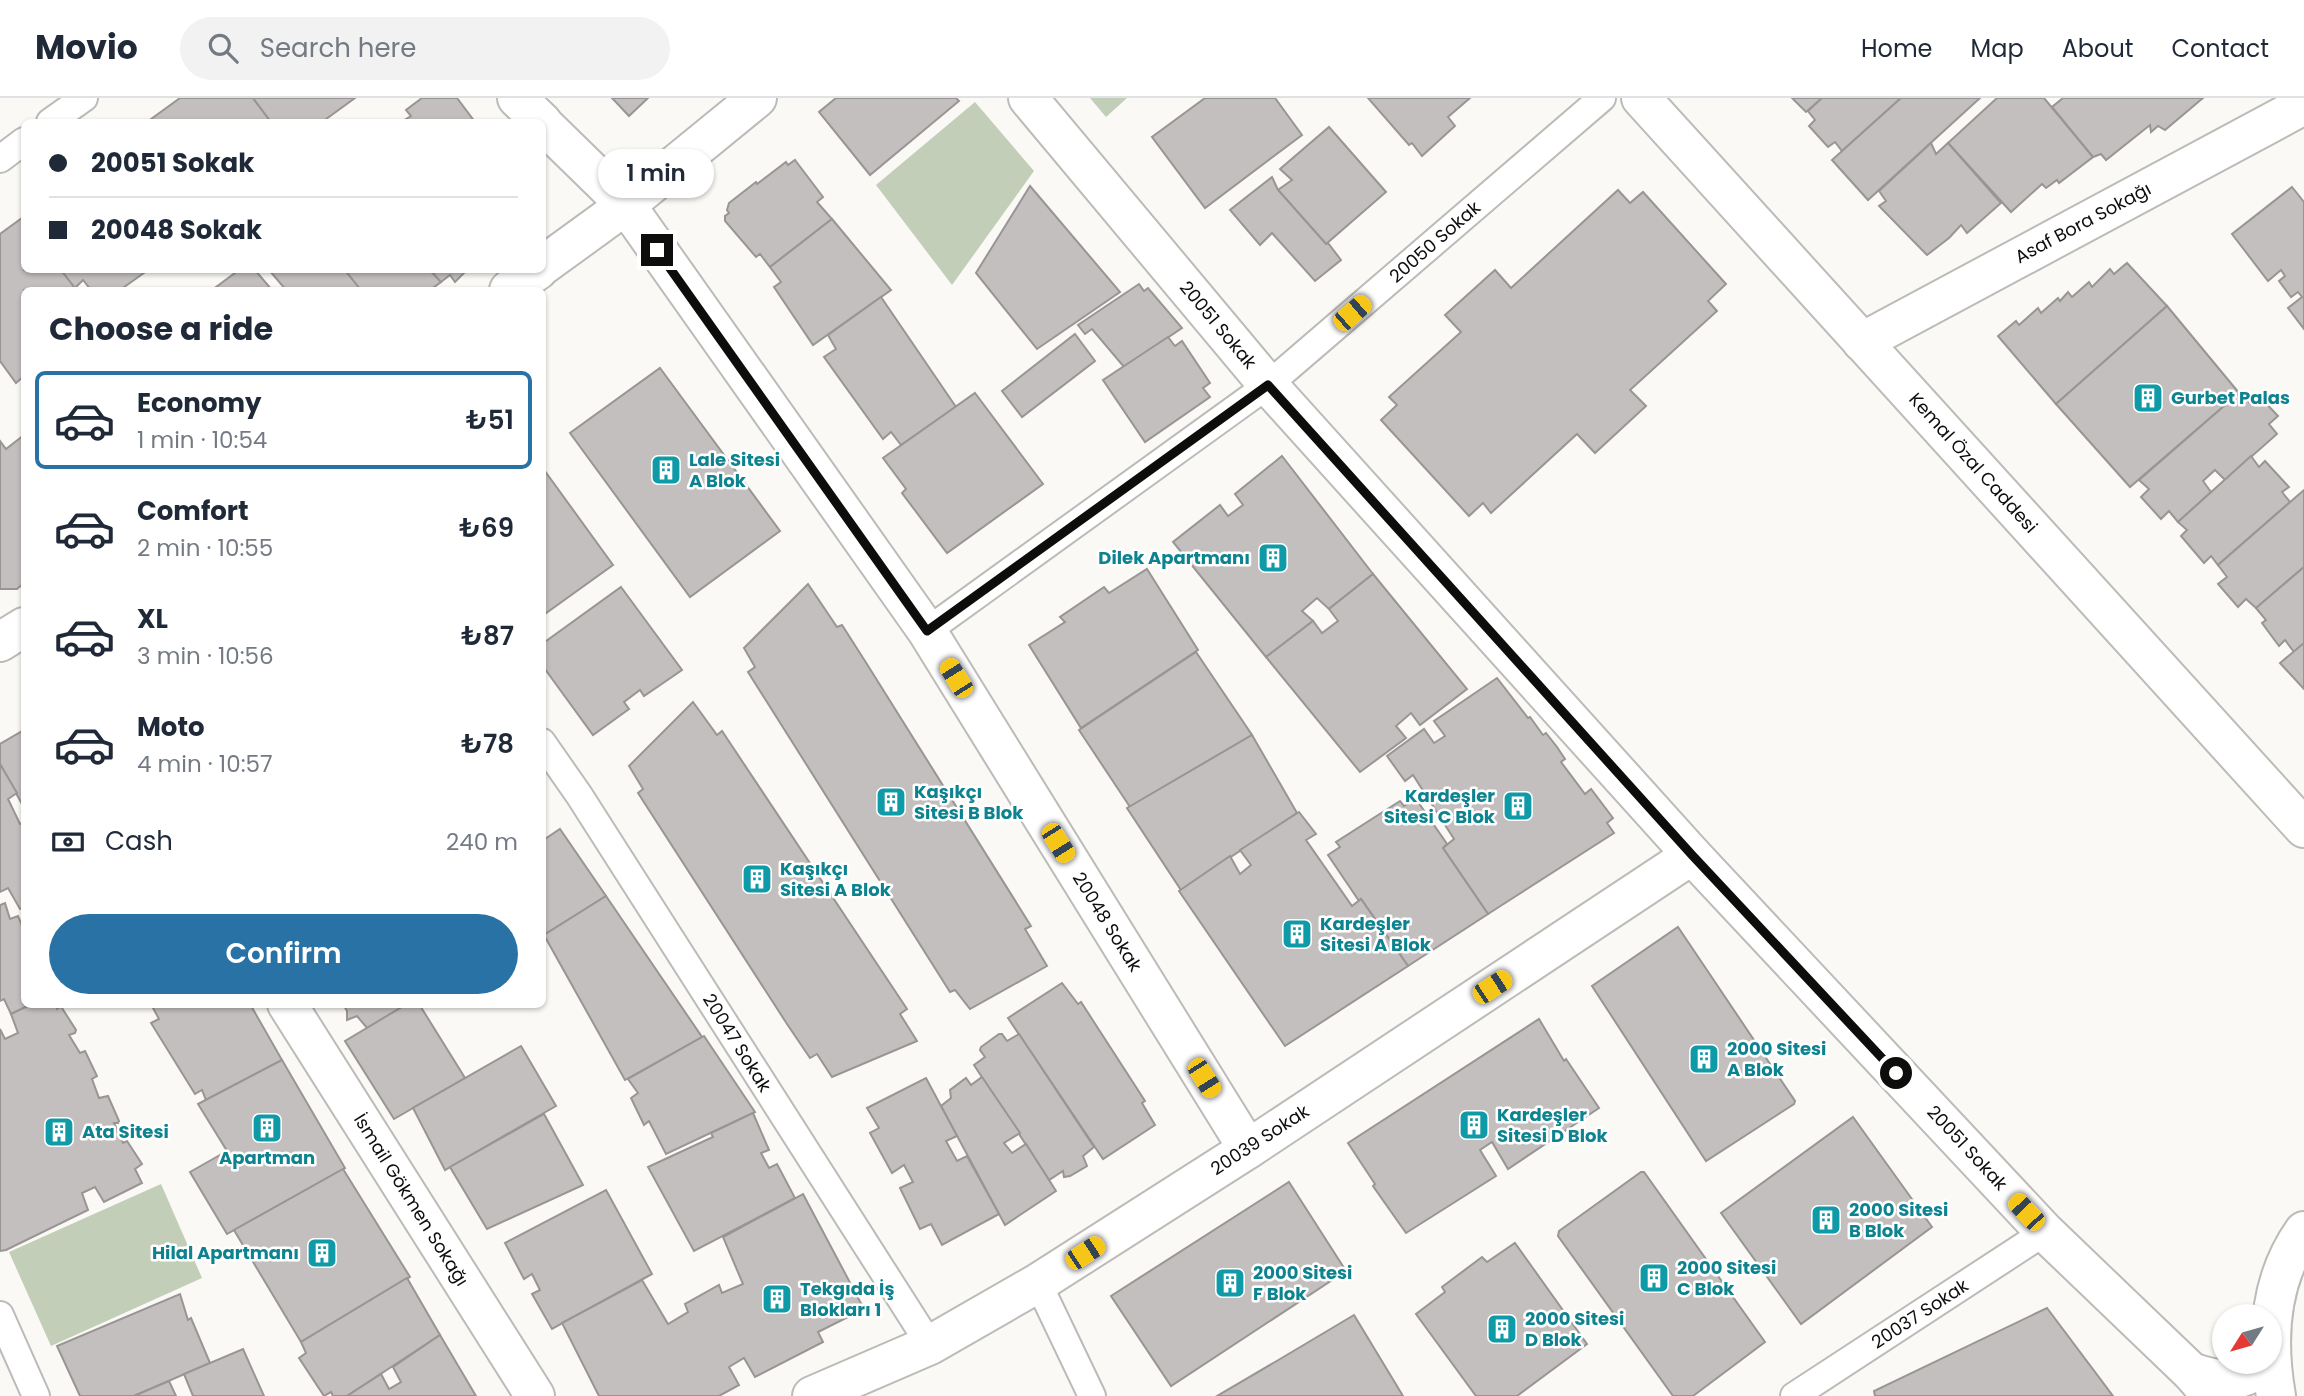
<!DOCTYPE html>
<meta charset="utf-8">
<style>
:root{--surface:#fff;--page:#f2f2f3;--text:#1f2937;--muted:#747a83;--line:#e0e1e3;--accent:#2872a5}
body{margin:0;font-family:Poppins,sans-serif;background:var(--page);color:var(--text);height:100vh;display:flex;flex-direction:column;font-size:26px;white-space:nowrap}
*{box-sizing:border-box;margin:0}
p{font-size:23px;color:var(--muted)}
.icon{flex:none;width:38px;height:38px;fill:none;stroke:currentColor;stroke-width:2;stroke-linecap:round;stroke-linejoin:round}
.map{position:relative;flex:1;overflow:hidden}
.details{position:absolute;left:21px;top:189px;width:525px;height:721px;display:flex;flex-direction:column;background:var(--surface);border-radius:10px;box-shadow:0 2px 5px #0004}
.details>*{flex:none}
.guide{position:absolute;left:21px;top:21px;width:525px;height:154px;border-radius:10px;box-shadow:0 2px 5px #0004;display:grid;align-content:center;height:154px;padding:0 28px;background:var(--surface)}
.needle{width:46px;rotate:233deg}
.controls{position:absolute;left:2212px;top:1206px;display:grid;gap:14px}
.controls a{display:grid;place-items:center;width:70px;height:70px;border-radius:50%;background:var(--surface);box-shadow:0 2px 5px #0004;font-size:35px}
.end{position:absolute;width:32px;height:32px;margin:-16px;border:9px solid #0d0d0c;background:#fff;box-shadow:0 0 0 4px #fff}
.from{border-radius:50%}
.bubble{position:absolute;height:49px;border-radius:24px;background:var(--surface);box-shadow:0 2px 5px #0004;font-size:23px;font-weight:600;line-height:49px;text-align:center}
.car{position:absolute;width:21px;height:42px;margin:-21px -10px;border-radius:9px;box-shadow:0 0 5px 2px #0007;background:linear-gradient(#f5c518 24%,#345 0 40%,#f5c518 0 76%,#345 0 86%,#f5c518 0)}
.guide b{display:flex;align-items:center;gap:24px;height:66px;font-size:26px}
.guide b+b{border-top:2px solid var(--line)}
.guide i{width:18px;height:18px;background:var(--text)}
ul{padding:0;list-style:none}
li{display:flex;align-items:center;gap:21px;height:98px;margin:0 14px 10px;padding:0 14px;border:4px solid transparent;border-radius:10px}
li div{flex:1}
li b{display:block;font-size:26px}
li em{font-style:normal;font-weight:600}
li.selected{border-color:var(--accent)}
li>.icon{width:63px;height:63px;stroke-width:1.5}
h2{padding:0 28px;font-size:32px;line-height:84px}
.pay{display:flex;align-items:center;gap:18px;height:77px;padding:0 28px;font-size:26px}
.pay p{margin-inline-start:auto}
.cta{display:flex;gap:14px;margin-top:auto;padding:14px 28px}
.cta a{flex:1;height:80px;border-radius:42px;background:var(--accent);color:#fff;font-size:28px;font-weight:600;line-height:80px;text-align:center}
header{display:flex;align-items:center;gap:42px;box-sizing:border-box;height:98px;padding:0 35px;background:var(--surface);border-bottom:2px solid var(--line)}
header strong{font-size:33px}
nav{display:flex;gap:38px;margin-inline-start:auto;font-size:24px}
.search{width:490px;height:63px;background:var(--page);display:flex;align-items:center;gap:18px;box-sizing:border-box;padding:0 24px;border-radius:38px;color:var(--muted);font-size:26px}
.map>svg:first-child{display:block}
.green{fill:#c2ceb8}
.building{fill:#c4bfbf;stroke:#999594;stroke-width:2}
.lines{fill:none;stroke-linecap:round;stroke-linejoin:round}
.lane-casing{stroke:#bcbbb7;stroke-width:30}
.street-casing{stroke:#bcbbb7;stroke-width:42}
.secondary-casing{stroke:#bcbbb7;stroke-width:42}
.primary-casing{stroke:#bcbbb7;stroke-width:42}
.lane{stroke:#fff;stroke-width:26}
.street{stroke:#fff;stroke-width:38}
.secondary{stroke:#fff;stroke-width:38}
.primary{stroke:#fff;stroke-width:38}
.route{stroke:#0d0d0c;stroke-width:9}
.labels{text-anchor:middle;stroke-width:5;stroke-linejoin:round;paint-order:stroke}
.street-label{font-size:18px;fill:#0d0d0c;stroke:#fff}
.culture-label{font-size:18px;font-weight:bold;fill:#0d838f;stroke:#fff;text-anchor:start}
</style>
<header>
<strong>Movio</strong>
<div class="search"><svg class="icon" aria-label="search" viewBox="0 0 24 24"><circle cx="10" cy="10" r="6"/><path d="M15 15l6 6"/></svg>Search here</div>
<nav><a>Home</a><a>Map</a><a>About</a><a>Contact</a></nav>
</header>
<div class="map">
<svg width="2304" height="1298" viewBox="0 0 2304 1298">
<rect width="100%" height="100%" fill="#faf9f5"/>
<g class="green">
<polygon points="1090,0 1127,0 1106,19"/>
<polygon points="975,4 1034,73 952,187 876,87"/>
<polygon points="161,1086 202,1180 51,1248 9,1154"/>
</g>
<g class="building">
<polygon points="180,0 253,0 271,24 147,24"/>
<polygon points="253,0 355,0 322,24 271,24"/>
<polygon points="422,0 457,0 475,24 401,24 411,18 406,12"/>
<polygon points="612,0 648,0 629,18"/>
<polygon points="836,0 956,0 959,3 870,77 819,14"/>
<polygon points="1205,0 1275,0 1302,37 1205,110 1152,39"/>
<polygon points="1368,0 1470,0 1448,19 1455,28 1422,58 1412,45 1409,47"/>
<polygon points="1792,0 1822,0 1806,14"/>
<polygon points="1822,0 1901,0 1842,53 1835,44 1828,49 1809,28 1815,22 1808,13"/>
<polygon points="1901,0 1980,0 1868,102 1832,62"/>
<polygon points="1997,0 2044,0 2093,59 2059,85 2057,82 2046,90 2042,86 2011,114 1948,45"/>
<polygon points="2063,0 2203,0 2165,32 2158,28 2151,34 2150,27 2106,62 2101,56 2093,59 2052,9"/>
<polygon points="1329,29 1386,94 1326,146 1278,92 1292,82 1280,71"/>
<polygon points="1931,45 1936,56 1948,45 2001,105 1967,135 1961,127 1949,140 1927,157 1879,108 1886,103 1879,93"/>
<polygon points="795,62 823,99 817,104 832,121 770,169 760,156 756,159 725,123 725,118 729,115 727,112 729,105 756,84 757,86 786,64 788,67"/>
<polygon points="1272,79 1278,92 1326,146 1328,145 1341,162 1315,183 1272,135 1260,147 1230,112"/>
<polygon points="1030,88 1120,194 1037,251 976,175"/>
<polygon points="2292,89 2304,104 2304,231 2288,210 2302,199 2298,194 2291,199 2279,183 2285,178 2281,172 2268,183 2232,136"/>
<polygon points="1618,92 1630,105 1643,94 1726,186 1708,203 1717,213 1630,292 1646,308 1595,355 1577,336 1491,415 1483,405 1469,418 1381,322 1397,307 1389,299 1461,234 1445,217 1495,172 1511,190"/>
<polygon points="22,120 24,123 24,172 61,172 77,192 24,192 24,278 16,285 0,263 0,136"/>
<polygon points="832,121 891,192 813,247 774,189 781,184 770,169"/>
<polygon points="2127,165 2167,208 2056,306 1998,238 2016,223 2019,227 2038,210 2041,215 2058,200 2060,203 2068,194 2072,199 2089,184 2092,189 2110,171 2114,176"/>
<polygon points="61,172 148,172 120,192 91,192 83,182 75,190"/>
<polygon points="239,172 255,172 272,192 212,192"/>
<polygon points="269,172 345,172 361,192 286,192"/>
<polygon points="345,172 430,172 441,184 430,192 361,192"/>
<polygon points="430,172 467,172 455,184 450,177 441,184"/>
<polygon points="1139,186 1144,193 1148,190 1182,230 1124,269 1092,231 1085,236 1078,227"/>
<polygon points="881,199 956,309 901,347 891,334 883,341 824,259 836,251 828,237"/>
<polygon points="2167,208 2239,295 2130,389 2056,306"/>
<polygon points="1075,236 1095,263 1022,319 1002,293"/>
<polygon points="1168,239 1175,248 1182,243 1210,285 1203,290 1210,299 1145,344 1103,282"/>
<polygon points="660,270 780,433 690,499 570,335"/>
<polygon points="975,295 1043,386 947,455 902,395 906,391 883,360"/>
<polygon points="2239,295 2251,306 2259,298 2278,318 2269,326 2277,336 2225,382 2215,372 2203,383 2211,394 2178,424 2169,413 2161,421 2141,399 2149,391 2139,382"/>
<polygon points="24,337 24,485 17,491 0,491 0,343 6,351"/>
<polygon points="1282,358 1373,476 1329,511 1317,500 1302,513 1313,523 1266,559 1173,444 1220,407 1228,418 1243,407 1235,396"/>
<polygon points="2251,358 2259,369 2265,363 2289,389 2282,394 2290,404 2218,467 2211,458 2204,465 2181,438 2187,432 2178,424"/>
<polygon points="542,369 613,467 542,518"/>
<polygon points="2304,392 2304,469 2256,510 2246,501 2238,509 2218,486 2227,479 2218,467"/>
<polygon points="2304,469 2304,545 2294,554 2285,542 2279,548 2262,525 2266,522 2256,510"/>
<polygon points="1147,471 1198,552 1081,630 1029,547 1065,524 1060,519 1104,489 1109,495"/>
<polygon points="1373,476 1467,591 1420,627 1411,615 1396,628 1406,640 1360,674 1266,559 1313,523 1322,535 1338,523 1329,511"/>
<polygon points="808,486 837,529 842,527 865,563 1031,828 1025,831 1047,868 970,911 955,892 950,894 748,574 755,569 744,550"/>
<polygon points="621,489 682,572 644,598 640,592 624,604 629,611 593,637 542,567 542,546"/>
<polygon points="2304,545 2304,591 2280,565"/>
<polygon points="1196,554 1252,637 1130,709 1079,632"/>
<polygon points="1497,580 1528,620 1530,619 1543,637 1546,635 1557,649 1565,661 1561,664 1585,696 1591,691 1613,720 1607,725 1614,735 1488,816 1443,750 1454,741 1413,677 1405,683 1387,658 1424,631 1434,645 1445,638 1434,623"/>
<polygon points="693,604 717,637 722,633 907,911 900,916 917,943 832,979 817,956 810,960 787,926 638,695 643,691 629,668"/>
<polygon points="24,632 24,704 22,706 0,666 0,646"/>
<polygon points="1252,637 1297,715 1181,792 1127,710"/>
<polygon points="0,666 17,695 8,701 20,726 24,724 24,809 20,811 8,790 0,794"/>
<polygon points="1416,701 1447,746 1443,750 1488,816 1408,868 1361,801 1359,803 1328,757 1340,749 1336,744 1400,703 1404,708"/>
<polygon points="1299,714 1316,736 1306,742 1352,808 1361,801 1408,868 1285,948 1179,793 1230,758 1240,776 1251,767 1240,752"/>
<polygon points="560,731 606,798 542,838 542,743"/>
<polygon points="606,798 702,939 625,982 544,837"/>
<polygon points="5,805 10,821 18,818 24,832 24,845 22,846 24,851 24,906 32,906 11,916 4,901 0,903 0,807"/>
<polygon points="1678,829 1795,1003 1794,1006 1706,1063 1592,888"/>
<polygon points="1062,885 1078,906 1081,904 1145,1003 1142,1005 1155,1027 1103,1061 1008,920"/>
<polygon points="32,906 55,906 57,911 61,908 62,910 76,932 75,935 69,937 80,955 85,953 97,978 92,981 99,1000 108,998 119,1023 118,1025 114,1025 123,1045 127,1043 142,1066 135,1071 142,1085 104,1104 95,1089 82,1095 88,1112 6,1152 0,1153 0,931 5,941 18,935 11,916"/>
<polygon points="155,906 250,906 282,962 206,1002 202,992 195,996 151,925 159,921 152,908"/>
<polygon points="343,906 407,906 367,930 357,918 347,922 347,913"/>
<polygon points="407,906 419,906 465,980 394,1021 345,943"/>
<polygon points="1539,921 1564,963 1566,961 1599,1010 1508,1071 1492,1044 1480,1052 1496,1078 1406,1135 1373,1088 1375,1086 1348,1045"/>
<polygon points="999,936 1002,936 1007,943 1019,936 1094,1049 1083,1058 1087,1068 1070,1078 1064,1079 1063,1073 1049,1082 974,967 985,959 980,952 981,949"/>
<polygon points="704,938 755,1014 666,1056 649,1023 644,1027 631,1000 638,995 628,981"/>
<polygon points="521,948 556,1008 445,1072 413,1010"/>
<polygon points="282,962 345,1070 227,1136 190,1074 227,1053 198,1006"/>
<polygon points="982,979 1020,1035 1004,1045 1012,1055 1026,1046 1056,1093 1005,1127 941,1008 951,1000 950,992 966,980 971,987"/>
<polygon points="926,980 957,1038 946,1043 957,1063 967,1058 999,1116 942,1147 931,1126 920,1131 900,1090 913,1084 904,1067 892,1075 870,1035 879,1030 867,1010"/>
<polygon points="753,1015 769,1052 761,1055 769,1070 777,1066 795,1100 694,1153 648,1069 713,1039 711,1035"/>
<polygon points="544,1016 583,1087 487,1131 450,1069"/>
<polygon points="1853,1019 1932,1129 1801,1226 1721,1115"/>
<polygon points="343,1071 410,1179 301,1244 234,1132"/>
<polygon points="1641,1074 1644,1074 1765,1244 1693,1298 1673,1298 1558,1138 1559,1133"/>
<polygon points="1289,1084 1346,1173 1171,1288 1111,1198"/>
<polygon points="606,1092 652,1176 552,1231 532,1196 540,1192 532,1176 524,1181 505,1145"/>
<polygon points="803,1096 864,1211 818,1234 823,1244 755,1279 744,1260 729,1269 739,1287 719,1298 599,1298 562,1225 642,1182 668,1226 688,1214 685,1206 719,1187 722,1195 743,1186 723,1139"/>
<polygon points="1515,1145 1587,1246 1517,1298 1476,1298 1416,1216 1445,1194 1442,1189 1482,1159 1487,1164"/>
<polygon points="407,1180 440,1237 347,1298 333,1298 331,1294 324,1298 299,1260 306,1255 301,1244"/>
<polygon points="180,1196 188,1222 191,1220 210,1265 134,1298 80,1298 57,1248"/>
<polygon points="2047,1210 2113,1298 1875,1298 1874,1293"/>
<polygon points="1354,1217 1403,1298 1217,1298 1275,1264"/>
<polygon points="440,1237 476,1298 347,1298 381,1276 389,1291 401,1284 393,1269"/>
<polygon points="243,1251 264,1298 193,1298 184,1276"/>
<polygon points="169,1283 176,1298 134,1298"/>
</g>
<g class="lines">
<g class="lane-casing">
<g id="lane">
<polyline points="50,24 84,0"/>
<polyline points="0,61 24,43"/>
<polyline points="927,533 1268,287 1602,0"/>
<polyline points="542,644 579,697 930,1247"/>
<polyline points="1038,1185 1092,1298"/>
<polyline points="0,1217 36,1298"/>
<polyline points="1794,1298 2045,1134"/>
</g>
</g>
<g class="street-casing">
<g id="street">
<polyline points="517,0 542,24"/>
<polyline points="1028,0 1268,287 1692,757 2045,1134 2191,1274 2212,1298"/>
<polyline points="542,25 626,107 927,533 1248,1051"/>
<polyline points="542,168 626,107 757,0"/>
<polyline points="509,192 538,172"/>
<polyline points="1862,244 2304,7"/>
<polyline points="0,544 24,529"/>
<polyline points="287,906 535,1298"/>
<path d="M 2191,1274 C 2223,1285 2242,1286 2267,1264"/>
<polyline points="812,1298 930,1247 1038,1185 1248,1051 1692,757"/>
</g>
</g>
<g class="secondary-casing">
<polyline id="secondary" points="1641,0 2304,730"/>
</g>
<g class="primary-casing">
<path id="primary" d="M 2276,1298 C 2266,1241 2269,1182 2304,1133"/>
</g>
<use href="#lane" class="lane"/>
<use href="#street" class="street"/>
<use href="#secondary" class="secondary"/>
<use href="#primary" class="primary"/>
</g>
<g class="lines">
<polyline class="route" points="657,152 927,533 1268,287 1692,757 1896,975"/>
</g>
<defs>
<g id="building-square" transform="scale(1.575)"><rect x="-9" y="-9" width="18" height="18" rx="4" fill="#0f9aa8" stroke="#fff"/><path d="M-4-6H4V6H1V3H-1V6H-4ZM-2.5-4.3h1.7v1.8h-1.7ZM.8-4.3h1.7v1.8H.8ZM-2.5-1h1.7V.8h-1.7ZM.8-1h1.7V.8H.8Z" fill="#fff"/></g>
</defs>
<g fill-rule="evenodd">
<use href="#building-square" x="2148" y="300"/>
<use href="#building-square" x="666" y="372"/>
<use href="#building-square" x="1273" y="460"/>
<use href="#building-square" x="891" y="704"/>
<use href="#building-square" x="1518" y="708"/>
<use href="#building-square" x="757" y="781"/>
<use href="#building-square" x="1297" y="836"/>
<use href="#building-square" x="1704" y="961"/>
<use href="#building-square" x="1474" y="1027"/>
<use href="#building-square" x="267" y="1030"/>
<use href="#building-square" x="59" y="1034"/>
<use href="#building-square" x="1826" y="1122"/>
<use href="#building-square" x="322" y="1155"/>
<use href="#building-square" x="1654" y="1180"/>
<use href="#building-square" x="1230" y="1185"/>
<use href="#building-square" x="777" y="1201"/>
<use href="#building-square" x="1502" y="1231"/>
</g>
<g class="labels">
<g class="street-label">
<text transform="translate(2083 125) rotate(-28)" y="6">Asaf Bora Sokağı</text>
<text transform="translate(1435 144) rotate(-41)" y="6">20050 Sokak</text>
<text transform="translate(1218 227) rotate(50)" y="6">20051 Sokak</text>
<text transform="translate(1973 365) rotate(48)" y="6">Kemal Özal Caddesi</text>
<text transform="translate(1107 824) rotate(58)" y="6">20048 Sokak</text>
<text transform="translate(737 945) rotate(58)" y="6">20047 Sokak</text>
<text transform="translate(1260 1042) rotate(-33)" y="6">20039 Sokak</text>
<text transform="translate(1967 1050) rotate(47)" y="6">20051 Sokak</text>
<text transform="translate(411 1102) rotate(58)" y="6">İsmail Gökmen Sokağı</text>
<text transform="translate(1920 1216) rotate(-33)" y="6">20037 Sokak</text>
</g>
<g class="culture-label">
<text x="2171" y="306">Gurbet Palas</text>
<text x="689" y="368">Lale Sitesi<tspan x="689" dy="21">A Blok</tspan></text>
<text x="1250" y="466" text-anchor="end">Dilek Apartmanı</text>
<text x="914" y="700">Kaşıkçı<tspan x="914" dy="21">Sitesi B Blok</tspan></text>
<text x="1495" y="704" text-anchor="end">Kardeşler<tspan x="1495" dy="21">Sitesi C Blok</tspan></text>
<text x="780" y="777">Kaşıkçı<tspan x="780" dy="21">Sitesi A Blok</tspan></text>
<text x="1320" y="832">Kardeşler<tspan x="1320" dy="21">Sitesi A Blok</tspan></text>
<text x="1727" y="957">2000 Sitesi<tspan x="1727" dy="21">A Blok</tspan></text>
<text x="1497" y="1023">Kardeşler<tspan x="1497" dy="21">Sitesi D Blok</tspan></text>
<text x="82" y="1040">Ata Sitesi</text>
<text x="267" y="1066" text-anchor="middle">Apartman</text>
<text x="1849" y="1118">2000 Sitesi<tspan x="1849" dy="21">B Blok</tspan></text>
<text x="299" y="1161" text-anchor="end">Hilal Apartmanı</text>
<text x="1677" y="1176">2000 Sitesi<tspan x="1677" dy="21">C Blok</tspan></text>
<text x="1253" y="1181">2000 Sitesi<tspan x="1253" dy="21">F Blok</tspan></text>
<text x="800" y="1197">Tekgıda İş<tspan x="800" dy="21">Blokları 1</tspan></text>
<text x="1525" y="1227">2000 Sitesi<tspan x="1525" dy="21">D Blok</tspan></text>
</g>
</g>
</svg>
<div class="controls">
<a><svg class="needle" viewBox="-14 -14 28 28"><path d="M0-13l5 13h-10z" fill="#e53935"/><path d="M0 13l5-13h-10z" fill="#747a83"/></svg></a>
</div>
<i class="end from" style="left:1896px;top:975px"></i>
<i class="end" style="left:657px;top:152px"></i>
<div class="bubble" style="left:598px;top:51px;width:116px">1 min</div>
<i class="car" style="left:1352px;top:215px;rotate:49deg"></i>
<i class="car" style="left:956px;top:580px;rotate:328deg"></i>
<i class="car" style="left:1058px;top:745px;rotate:148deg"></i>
<i class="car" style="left:1492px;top:889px;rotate:57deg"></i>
<i class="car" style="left:1204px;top:980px;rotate:148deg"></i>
<i class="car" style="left:2026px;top:1114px;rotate:317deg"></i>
<i class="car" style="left:1085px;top:1155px;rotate:57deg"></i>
<div class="guide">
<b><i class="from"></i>20051 Sokak</b>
<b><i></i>20048 Sokak</b>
</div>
<section class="details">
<h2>Choose a ride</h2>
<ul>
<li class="selected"><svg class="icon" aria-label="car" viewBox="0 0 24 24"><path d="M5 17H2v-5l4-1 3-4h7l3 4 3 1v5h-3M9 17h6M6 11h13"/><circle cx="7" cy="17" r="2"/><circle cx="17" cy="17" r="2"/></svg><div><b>Economy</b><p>1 min · 10:54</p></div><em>₺51</em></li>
<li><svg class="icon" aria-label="car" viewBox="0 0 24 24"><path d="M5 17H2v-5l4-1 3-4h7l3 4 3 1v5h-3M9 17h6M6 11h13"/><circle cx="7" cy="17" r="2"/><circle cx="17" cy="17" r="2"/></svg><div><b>Comfort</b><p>2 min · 10:55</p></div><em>₺69</em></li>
<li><svg class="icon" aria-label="car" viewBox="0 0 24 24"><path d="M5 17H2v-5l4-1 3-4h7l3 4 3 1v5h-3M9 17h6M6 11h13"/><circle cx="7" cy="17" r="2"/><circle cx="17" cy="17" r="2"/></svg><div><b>XL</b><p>3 min · 10:56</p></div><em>₺87</em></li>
<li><svg class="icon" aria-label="car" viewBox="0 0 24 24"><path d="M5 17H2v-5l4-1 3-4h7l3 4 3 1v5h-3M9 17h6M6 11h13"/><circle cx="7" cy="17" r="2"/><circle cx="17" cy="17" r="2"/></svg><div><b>Moto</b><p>4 min · 10:57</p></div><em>₺78</em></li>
</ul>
<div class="pay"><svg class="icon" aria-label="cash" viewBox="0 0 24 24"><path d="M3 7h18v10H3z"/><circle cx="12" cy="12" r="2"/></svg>Cash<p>240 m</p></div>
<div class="cta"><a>Confirm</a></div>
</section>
</div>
